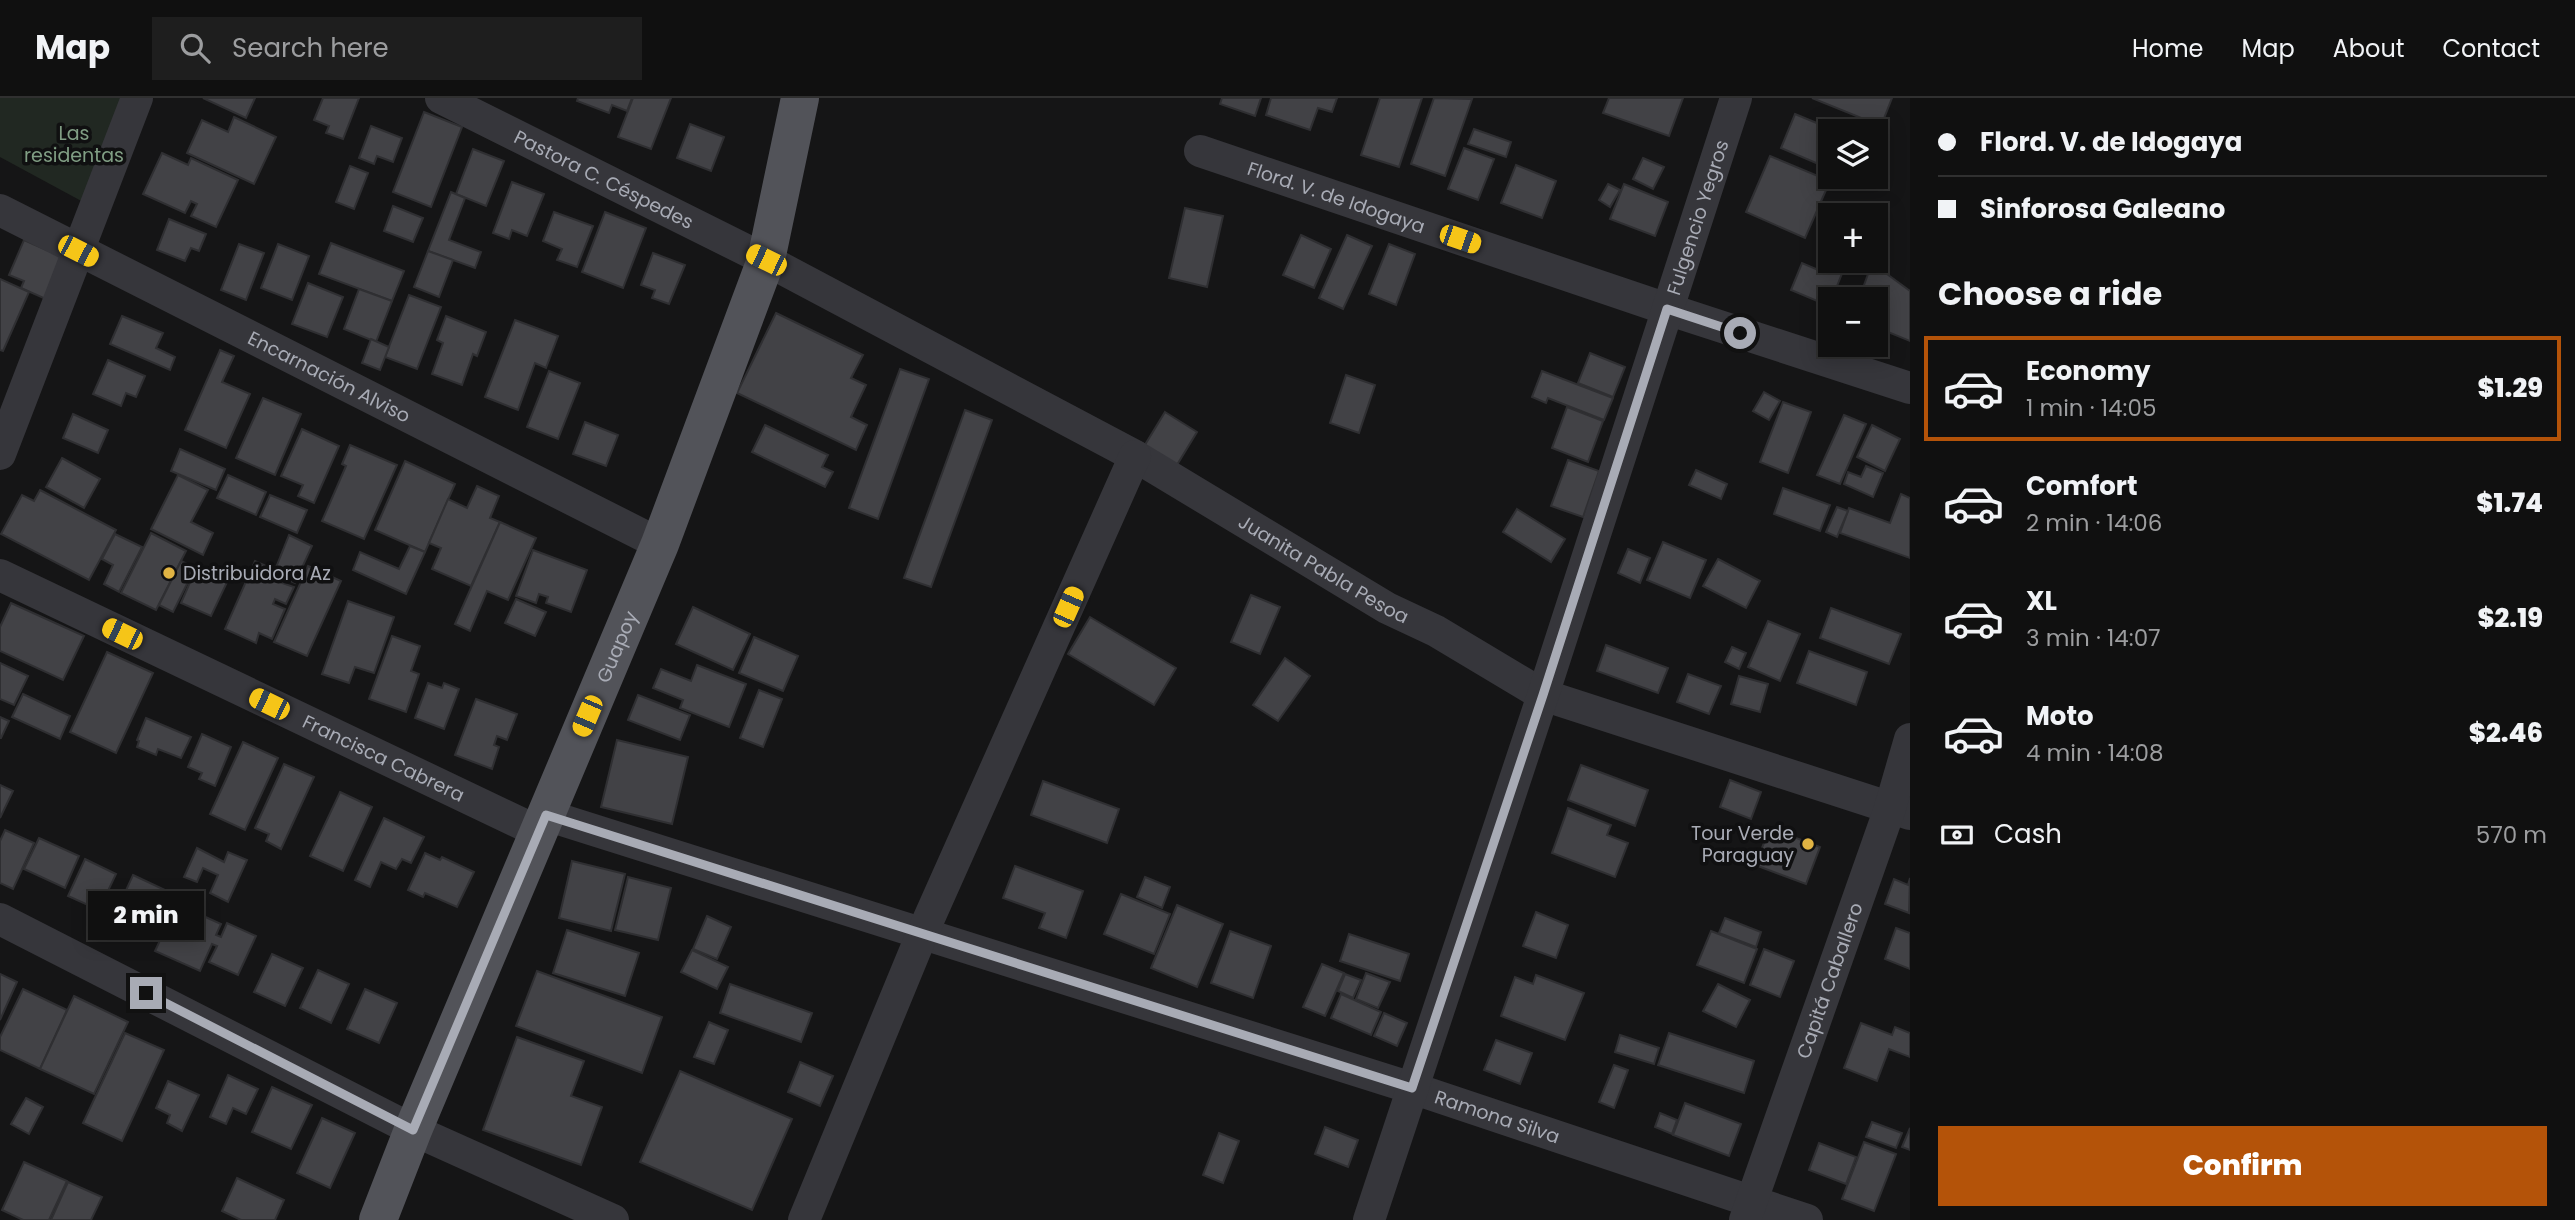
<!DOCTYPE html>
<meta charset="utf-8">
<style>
:root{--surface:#101010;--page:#1e1e1e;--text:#f1f3f6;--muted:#9c9d9f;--line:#303030;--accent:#b45309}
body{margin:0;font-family:Poppins,sans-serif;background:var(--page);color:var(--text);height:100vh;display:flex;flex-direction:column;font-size:26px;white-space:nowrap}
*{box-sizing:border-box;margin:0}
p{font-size:23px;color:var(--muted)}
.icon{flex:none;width:38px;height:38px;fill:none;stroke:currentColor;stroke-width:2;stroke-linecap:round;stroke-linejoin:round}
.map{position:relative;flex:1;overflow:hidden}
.details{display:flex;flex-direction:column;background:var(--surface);width:665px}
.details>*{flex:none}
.hud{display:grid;align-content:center;height:154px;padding:0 28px;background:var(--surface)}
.controls{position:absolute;left:1818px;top:21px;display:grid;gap:14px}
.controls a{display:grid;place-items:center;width:70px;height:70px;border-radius:0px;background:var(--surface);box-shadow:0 4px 18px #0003,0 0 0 2px var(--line);font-size:35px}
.end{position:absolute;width:32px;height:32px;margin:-16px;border:9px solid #a8abb5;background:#111;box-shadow:0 0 0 4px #111}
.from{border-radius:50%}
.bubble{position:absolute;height:49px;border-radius:0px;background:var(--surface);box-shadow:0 4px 18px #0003,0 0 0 2px var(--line);font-size:23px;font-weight:800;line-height:49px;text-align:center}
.car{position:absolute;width:21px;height:42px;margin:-21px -10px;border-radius:9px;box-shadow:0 0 5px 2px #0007;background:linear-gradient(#f5c518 24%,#345 0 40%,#f5c518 0 76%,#345 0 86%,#f5c518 0)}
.hud b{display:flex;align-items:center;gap:24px;height:66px;font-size:26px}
.hud b+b{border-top:2px solid var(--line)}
.hud i{width:18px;height:18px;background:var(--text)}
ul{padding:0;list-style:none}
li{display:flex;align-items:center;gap:21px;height:105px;margin:0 14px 10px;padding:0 14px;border:4px solid transparent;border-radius:0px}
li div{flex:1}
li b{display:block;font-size:26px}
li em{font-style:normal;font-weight:800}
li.active{border-color:var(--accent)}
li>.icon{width:63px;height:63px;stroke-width:1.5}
h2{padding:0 28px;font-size:32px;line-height:84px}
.pay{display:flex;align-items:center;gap:18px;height:77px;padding:0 28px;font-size:26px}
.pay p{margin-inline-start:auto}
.button{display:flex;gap:14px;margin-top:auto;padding:14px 28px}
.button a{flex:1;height:80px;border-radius:0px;background:var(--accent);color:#fff;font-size:28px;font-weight:800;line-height:80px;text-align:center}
header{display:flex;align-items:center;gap:42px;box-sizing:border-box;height:98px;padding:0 35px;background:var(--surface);border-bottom:2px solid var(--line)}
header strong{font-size:33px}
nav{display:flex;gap:38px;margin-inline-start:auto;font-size:24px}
.search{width:490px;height:63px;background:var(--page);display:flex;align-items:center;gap:18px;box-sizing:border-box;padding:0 24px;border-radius:0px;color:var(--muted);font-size:26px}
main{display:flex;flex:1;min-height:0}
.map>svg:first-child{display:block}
.green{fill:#212822}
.building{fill:#424246;stroke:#2f2f32;stroke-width:2}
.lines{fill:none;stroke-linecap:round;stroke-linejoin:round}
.street{stroke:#36363b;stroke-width:32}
.primary{stroke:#525359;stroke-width:38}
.route{stroke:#a8abb5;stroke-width:9}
.poi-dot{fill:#e0b343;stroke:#101011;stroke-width:2.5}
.labels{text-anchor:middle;stroke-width:7;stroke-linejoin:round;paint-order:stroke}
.park-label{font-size:19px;fill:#809e84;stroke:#101011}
.street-label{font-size:19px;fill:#a8abb5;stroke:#101011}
.poi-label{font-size:19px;fill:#a8abb5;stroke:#101011;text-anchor:start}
</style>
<header>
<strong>Map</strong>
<div class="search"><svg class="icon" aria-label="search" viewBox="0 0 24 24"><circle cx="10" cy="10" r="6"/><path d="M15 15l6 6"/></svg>Search here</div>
<nav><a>Home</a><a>Map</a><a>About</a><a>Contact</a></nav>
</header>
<main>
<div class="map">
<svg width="1910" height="1122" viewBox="0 0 1910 1122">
<rect width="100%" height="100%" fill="#151516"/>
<polygon class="green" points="0,0 142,0 98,112 0,59"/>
<g class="building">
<polygon points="203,0 255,0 246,20"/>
<polygon points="323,0 359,0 343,41 326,35 329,28 314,22"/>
<polygon points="578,0 632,0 627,13 612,7 609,15 577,3"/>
<polygon points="633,0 671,0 651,51 618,39"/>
<polygon points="1222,0 1261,0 1255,18 1220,6"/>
<polygon points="1271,0 1337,0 1332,14 1318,10 1310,32 1266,17"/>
<polygon points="1380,0 1422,0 1399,69 1361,57"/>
<polygon points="1434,0 1472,1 1445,78 1411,66"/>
<polygon points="1609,0 1683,0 1669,38 1603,15"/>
<polygon points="1812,0 1892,0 1881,28"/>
<polygon points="424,14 462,29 431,109 393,94"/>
<polygon points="1795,16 1836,33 1830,33 1830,71 1781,50"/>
<polygon points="234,19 276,39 254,86 187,55 202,22 228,34"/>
<polygon points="1861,25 1878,33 1876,38 1876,33 1857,33"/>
<polygon points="690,26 724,39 711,73 677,60"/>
<polygon points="371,28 402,40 393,64 377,58 374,66 359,60"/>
<polygon points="1474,31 1511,44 1506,59 1468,46"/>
<polygon points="1464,50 1494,61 1478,102 1448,91"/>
<polygon points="473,51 504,63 486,108 456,96"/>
<polygon points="162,55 188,67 191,60 238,82 216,129 191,118 197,106 191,103 185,115 143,96"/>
<polygon points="1770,58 1830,83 1805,140 1746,114"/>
<polygon points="1643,60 1664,69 1653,91 1633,81"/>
<polygon points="1516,67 1556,83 1542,120 1501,105"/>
<polygon points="350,68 368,75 354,111 336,104"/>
<polygon points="512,84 544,96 527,138 512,132 509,141 493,135"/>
<polygon points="1608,86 1620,92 1610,109 1599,102"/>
<polygon points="1624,86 1668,104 1655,138 1610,121"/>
<polygon points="451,94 465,100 449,142 481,154 475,170 428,153"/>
<polygon points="393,108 423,120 413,144 384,133"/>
<polygon points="1185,110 1223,118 1207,189 1169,180"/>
<polygon points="554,114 593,128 577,169 557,162 562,151 543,143"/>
<polygon points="605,114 646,130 623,190 582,174"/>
<polygon points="169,121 206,136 199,153 191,150 185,163 157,152"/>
<polygon points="1301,137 1331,151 1314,190 1283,177"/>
<polygon points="1347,137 1372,148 1343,211 1319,200"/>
<polygon points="24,142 67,161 48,202 21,190 24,183 9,177"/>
<polygon points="331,145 404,173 392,203 319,176"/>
<polygon points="239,146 264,155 246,202 221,192"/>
<polygon points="278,146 309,158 292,202 261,190"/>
<polygon points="1389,146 1415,156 1396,207 1369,196"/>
<polygon points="428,153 453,162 439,199 414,189"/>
<polygon points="653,155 685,167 669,206 652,200 655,192 641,187"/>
<polygon points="1830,155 1830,163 1847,163 1829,208 1791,192 1802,165 1823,174"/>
<polygon points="1872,165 1910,193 1910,243 1876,229 1876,201 1859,201"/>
<polygon points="0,181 29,194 3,253 0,252"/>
<polygon points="308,185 343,199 327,239 292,226"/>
<polygon points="359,191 392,203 376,244 344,231"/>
<polygon points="409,197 441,209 417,271 385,259"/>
<polygon points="776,215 863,257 851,280 866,287 851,319 867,327 856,352 737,295"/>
<polygon points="122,218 163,235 156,250 175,259 170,272 110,246"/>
<polygon points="446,218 486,234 477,258 473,256 462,287 432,276 443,245 437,242"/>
<polygon points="515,222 558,238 546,270 535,265 518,312 485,299"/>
<polygon points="371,241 389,249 380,272 362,265"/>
<polygon points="220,252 234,258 222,284 250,296 226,350 185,332"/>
<polygon points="1590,255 1625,269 1613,299 1578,285"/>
<polygon points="108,262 145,278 136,299 126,295 121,308 93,296"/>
<polygon points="900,271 929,281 878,421 849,410"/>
<polygon points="549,273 580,285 558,341 527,329"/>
<polygon points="1542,273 1613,300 1604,322 1548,300 1546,305 1532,299"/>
<polygon points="1346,277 1375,287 1359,335 1330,325"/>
<polygon points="1764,294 1780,303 1769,322 1753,313"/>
<polygon points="263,300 301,316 275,377 236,360"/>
<polygon points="1783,304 1811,314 1788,375 1760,364"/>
<polygon points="1567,309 1603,323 1588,364 1552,350"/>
<polygon points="965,312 992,322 931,489 904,480"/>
<polygon points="1165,314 1197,334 1172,375 1140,355"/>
<polygon points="73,316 108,332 98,355 63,340"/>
<polygon points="1844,317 1866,326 1840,386 1817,377"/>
<polygon points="585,324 618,337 606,368 573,356"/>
<polygon points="765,327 828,357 822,369 833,374 825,389 752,354"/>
<polygon points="1872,327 1900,341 1885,373 1857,359"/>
<polygon points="302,331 339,348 314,405 298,398 303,387 281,378"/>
<polygon points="350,347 397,367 364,441 322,423 346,368 342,366"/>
<polygon points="180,351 225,371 216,392 171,373"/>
<polygon points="62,360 100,381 84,410 46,389"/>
<polygon points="1568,362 1599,373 1583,419 1551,408"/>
<polygon points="405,363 455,386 425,454 375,432"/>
<polygon points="1866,368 1883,375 1873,399 1844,386 1848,374 1861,379"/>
<polygon points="1696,372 1727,386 1721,401 1689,387"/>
<polygon points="178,377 208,392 191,424 213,435 203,457 151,431"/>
<polygon points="228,377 266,394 256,417 217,400"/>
<polygon points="477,388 499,398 490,420 500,424 471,488 432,471 441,450 429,445 448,401 467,410"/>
<polygon points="1783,390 1830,407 1820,433 1774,416"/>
<polygon points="40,392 116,432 89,482 1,436 22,397 34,403"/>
<polygon points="1901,396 1910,400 1910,460 1840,435 1849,410 1890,425"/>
<polygon points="270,397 307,412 297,435 260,419"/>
<polygon points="1837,409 1848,413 1837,439 1826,434"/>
<polygon points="1517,411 1565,441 1551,464 1503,434"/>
<polygon points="500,424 536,440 508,502 487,493 470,533 455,526"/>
<polygon points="151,435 186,453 156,512 121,495"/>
<polygon points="115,436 142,449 119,494 104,486 113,467 102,461"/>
<polygon points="289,437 312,448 295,485 284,480 282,485 294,489 286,506 275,501 273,506 285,511 272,541 259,535 256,545 225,531 255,463 275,472"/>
<polygon points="1663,444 1706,462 1690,500 1647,482"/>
<polygon points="410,448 425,454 406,496 353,472 360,454 399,471"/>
<polygon points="1628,451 1650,460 1640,485 1618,475"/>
<polygon points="533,452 587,472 571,514 546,505 548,499 539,496 536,505 516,498"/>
<polygon points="1718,461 1760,483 1746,510 1703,488"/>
<polygon points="181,463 195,470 173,514 159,507"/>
<polygon points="308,468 341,483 307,558 274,544"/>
<polygon points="209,470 229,480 211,518 181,505 194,475 204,479"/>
<polygon points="1251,497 1280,509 1260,556 1231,544"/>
<polygon points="516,501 546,514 535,538 505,525"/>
<polygon points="348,503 394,519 374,575 355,569 349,585 322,576"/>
<polygon points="11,505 84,538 63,582 0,553 0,529"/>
<polygon points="693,509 750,536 733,572 676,546"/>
<polygon points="1831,510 1901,536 1889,566 1820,540"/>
<polygon points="1090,519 1176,570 1154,607 1068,556"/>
<polygon points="1768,523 1800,536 1780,583 1748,569"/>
<polygon points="392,538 420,548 411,573 419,576 406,614 369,601"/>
<polygon points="754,539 798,558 783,593 739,575"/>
<polygon points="1606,547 1668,570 1658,595 1597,573"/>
<polygon points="1732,549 1746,555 1739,571 1725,564"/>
<polygon points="1809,553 1867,574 1856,607 1797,585"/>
<polygon points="107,554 153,575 116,655 70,634"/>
<polygon points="1285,560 1310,578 1278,623 1253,607"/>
<polygon points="0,565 28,578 14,607 0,601"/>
<polygon points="697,567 746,586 729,629 680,610 683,602 653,590 661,571 691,583"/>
<polygon points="1688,576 1721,588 1709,616 1677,604"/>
<polygon points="1739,578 1768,586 1760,614 1731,606"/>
<polygon points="428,585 442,590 444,585 459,591 444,631 415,620"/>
<polygon points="759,592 782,601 763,649 740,640"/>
<polygon points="23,596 70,618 60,641 12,619"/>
<polygon points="638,597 690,617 680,642 628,622"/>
<polygon points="476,601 517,616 507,642 497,638 494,647 499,649 492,671 455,657"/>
<polygon points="0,619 9,623 1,640 0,640"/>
<polygon points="146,620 191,639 181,660 158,651 156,657 137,649 139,643 137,642"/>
<polygon points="202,636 231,649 215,688 199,681 202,675 188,669"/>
<polygon points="617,642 688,659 672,726 601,709"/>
<polygon points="243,644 278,660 245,732 210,716"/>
<polygon points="284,666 314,679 281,751 266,743 269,736 255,730"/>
<polygon points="1581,667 1648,692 1635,728 1568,702"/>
<polygon points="1730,682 1761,694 1751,721 1720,709"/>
<polygon points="1043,683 1119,711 1107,745 1031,717"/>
<polygon points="0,687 13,693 0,720"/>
<polygon points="340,694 372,709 343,773 310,758"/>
<polygon points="1568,710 1611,727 1607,737 1628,745 1615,779 1552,755"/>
<polygon points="384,720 424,739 411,765 402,761 396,771 381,764 370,789 355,782"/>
<polygon points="1770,730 1820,749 1806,786 1755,767"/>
<polygon points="5,732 34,745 13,791 0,785 0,743"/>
<polygon points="39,740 79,758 65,790 24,771"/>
<polygon points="197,750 224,764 228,754 247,762 228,804 210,795 218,777 203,770 197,784 184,779"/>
<polygon points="425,755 440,762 442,759 474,774 457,809 425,795 423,799 408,792"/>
<polygon points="85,761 116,776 99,812 68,798"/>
<polygon points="572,763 625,776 611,833 559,820"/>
<polygon points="1015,768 1083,793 1066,840 1039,830 1045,815 1003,800"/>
<polygon points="133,777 165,792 144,838 112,823"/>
<polygon points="628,779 671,790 658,842 615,832"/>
<polygon points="1145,779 1170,789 1162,810 1137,799"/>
<polygon points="1910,780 1909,815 1885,806 1894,781 1908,787"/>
<polygon points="1121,796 1170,816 1154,856 1104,836"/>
<polygon points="177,806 221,826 216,837 221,839 227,825 256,838 238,877 209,864 217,848 212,846 200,873 155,853"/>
<polygon points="1177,807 1223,826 1197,889 1151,870"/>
<polygon points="1536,814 1568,827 1556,860 1523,848"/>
<polygon points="707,818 731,829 717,861 693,851"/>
<polygon points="1725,820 1761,834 1756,849 1719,835"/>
<polygon points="1896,830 1910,835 1910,871 1885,861"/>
<polygon points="567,832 639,855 625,898 553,875"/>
<polygon points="1230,833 1271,848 1253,900 1211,885"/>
<polygon points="1711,833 1757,851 1744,885 1697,867"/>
<polygon points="1349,836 1409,856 1400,883 1340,863"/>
<polygon points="1764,851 1794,863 1780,899 1750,887"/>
<polygon points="692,852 728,869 717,891 681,874"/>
<polygon points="272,856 303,870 285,908 254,894"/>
<polygon points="1322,866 1344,875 1325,918 1303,909"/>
<polygon points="318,872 349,886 331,925 300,910"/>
<polygon points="537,873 662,919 642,975 516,928"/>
<polygon points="1366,875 1390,884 1378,910 1356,901"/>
<polygon points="0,876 17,884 0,922"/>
<polygon points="1345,876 1361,882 1353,900 1338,893"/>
<polygon points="1536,877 1584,895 1565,942 1501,918 1515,879 1533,886"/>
<polygon points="730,886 812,915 801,944 720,915"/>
<polygon points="1718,886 1750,902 1736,929 1703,913"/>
<polygon points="23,891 67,912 40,971 0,952 0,939"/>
<polygon points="365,891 397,905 379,945 347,931"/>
<polygon points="1341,896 1381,914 1371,937 1331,920"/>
<polygon points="74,898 128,924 94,996 40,971"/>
<polygon points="1384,915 1407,925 1397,948 1374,938"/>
<polygon points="709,924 728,932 714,966 694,959"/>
<polygon points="1861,925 1892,937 1895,929 1910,935 1910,959 1889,951 1877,983 1844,970"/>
<polygon points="125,935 164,952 122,1043 83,1025"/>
<polygon points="1669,935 1754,963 1744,995 1658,967"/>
<polygon points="1620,937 1659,950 1654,966 1615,954"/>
<polygon points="517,939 584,963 571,998 602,1009 581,1067 483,1032"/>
<polygon points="1496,942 1532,955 1520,986 1484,972"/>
<polygon points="800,964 833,978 820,1008 788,994"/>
<polygon points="1614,967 1628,972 1614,1010 1599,1004"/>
<polygon points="680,973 792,1021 752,1112 640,1064"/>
<polygon points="228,977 258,991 246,1016 233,1010 226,1026 210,1019"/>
<polygon points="168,983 199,997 182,1033 167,1025 170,1017 156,1010"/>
<polygon points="272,989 312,1007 291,1051 252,1034"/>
<polygon points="26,1000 43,1009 29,1036 11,1026"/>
<polygon points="1685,1005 1741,1026 1729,1058 1673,1037"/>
<polygon points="1660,1015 1677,1022 1672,1036 1655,1029"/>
<polygon points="322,1020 355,1035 330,1090 297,1075"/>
<polygon points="1872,1024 1902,1035 1896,1050 1866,1039"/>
<polygon points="1325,1029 1358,1042 1348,1069 1315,1056"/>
<polygon points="1910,1030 1910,1052 1902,1049"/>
<polygon points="1219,1035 1239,1043 1223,1085 1203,1077"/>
<polygon points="1864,1044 1896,1056 1874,1113 1842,1101"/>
<polygon points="1819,1045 1856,1059 1846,1086 1809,1072"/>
<polygon points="24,1064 67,1083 49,1122 23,1122 2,1112"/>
<polygon points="237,1080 284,1102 275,1122 241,1122 222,1113"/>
<polygon points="68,1084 102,1099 91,1122 51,1122"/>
</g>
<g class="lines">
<g class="street">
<path id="s1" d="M 441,0 L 766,162 L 1135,358 L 1387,510 L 1436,533 L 1543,597 L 1910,716"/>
<path id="s2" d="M 1200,53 L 1667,211 L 1910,290"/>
<path id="s3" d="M 0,112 L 660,446"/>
<polyline points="0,356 137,0"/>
<path id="s4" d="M 0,477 L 539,734"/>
<path id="s5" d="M 546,717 L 1412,990 L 1807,1122"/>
<polyline points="0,821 413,1032 613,1122"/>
<polyline points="804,1122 922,836 1135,358"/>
<path id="s6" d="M 1369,1122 L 1543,597 L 1736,0"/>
<path id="s7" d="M 1745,1122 L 1890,710 L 1910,641"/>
</g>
<path class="primary" id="s8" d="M 378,1122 L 413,1032 L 660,446 L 766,162 L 800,0"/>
</g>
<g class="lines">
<polyline class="route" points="146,895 413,1032 546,717 1412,990 1543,597 1667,211 1740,235"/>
</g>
<g class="poi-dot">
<circle cx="169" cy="475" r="7"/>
<circle cx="1808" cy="746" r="7"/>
</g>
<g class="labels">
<g class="park-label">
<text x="74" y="42">Las<tspan x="74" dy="22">residentas</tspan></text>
</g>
<g class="street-label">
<text dy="7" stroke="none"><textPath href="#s1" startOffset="182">Pastora C. Céspedes</textPath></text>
<text dy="7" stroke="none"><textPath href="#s2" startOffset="144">Flord. V. de Idogaya</textPath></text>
<text dy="7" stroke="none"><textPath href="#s6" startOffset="1055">Fulgencio Yegros</textPath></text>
<text dy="7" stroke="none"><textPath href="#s3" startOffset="369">Encarnación Alviso</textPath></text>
<text dy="7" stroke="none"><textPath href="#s1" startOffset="1001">Juanita Pabla Pesoa</textPath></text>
<text dy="7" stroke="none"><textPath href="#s8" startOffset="621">Guapoy</textPath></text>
<text dy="7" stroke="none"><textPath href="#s4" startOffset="425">Francisca Cabrera</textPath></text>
<text dy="7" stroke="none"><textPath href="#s7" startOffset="254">Capitá Caballero</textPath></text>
<text dy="7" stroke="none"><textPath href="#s5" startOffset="998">Ramona Silva</textPath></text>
</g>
<g class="poi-label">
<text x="183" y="482">Distribuidora Az</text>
<text x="1794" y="742" text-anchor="end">Tour Verde<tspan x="1794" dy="22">Paraguay</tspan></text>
</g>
</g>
</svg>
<div class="controls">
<a><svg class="icon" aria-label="layers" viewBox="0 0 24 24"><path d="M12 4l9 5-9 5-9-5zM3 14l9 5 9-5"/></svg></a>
<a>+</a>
<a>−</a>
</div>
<i class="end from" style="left:1740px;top:235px"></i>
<i class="end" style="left:146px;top:895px"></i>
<div class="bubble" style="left:88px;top:793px;width:116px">2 min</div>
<i class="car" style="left:1460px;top:141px;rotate:109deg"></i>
<i class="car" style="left:78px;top:153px;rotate:117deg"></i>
<i class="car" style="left:766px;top:162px;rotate:296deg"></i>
<i class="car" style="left:1068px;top:509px;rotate:24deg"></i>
<i class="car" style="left:122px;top:536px;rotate:296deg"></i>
<i class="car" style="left:269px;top:606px;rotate:296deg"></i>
<i class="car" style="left:587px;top:618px;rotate:203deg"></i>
</div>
<section class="details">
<div class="hud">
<b><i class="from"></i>Flord. V. de Idogaya</b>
<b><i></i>Sinforosa Galeano</b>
</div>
<h2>Choose a ride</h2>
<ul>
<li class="active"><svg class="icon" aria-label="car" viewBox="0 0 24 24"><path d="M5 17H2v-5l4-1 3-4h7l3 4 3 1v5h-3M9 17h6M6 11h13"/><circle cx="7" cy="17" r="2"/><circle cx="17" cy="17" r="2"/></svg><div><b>Economy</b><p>1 min · 14:05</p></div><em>$1.29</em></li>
<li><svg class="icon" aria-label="car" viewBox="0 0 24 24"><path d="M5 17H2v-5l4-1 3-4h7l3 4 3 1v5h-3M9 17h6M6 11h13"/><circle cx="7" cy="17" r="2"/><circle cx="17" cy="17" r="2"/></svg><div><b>Comfort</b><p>2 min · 14:06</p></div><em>$1.74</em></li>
<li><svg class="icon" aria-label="car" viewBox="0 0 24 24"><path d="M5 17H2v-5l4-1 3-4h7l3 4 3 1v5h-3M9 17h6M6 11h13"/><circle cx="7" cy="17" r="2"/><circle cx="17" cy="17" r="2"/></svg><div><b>XL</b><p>3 min · 14:07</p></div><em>$2.19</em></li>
<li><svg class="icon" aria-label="car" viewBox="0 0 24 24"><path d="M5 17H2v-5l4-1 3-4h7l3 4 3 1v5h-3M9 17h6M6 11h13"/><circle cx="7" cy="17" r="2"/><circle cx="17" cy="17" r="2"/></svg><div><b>Moto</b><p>4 min · 14:08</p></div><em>$2.46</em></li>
</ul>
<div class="pay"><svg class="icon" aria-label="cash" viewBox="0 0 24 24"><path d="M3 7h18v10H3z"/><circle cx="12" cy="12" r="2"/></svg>Cash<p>570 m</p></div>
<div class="button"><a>Confirm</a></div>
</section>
</main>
